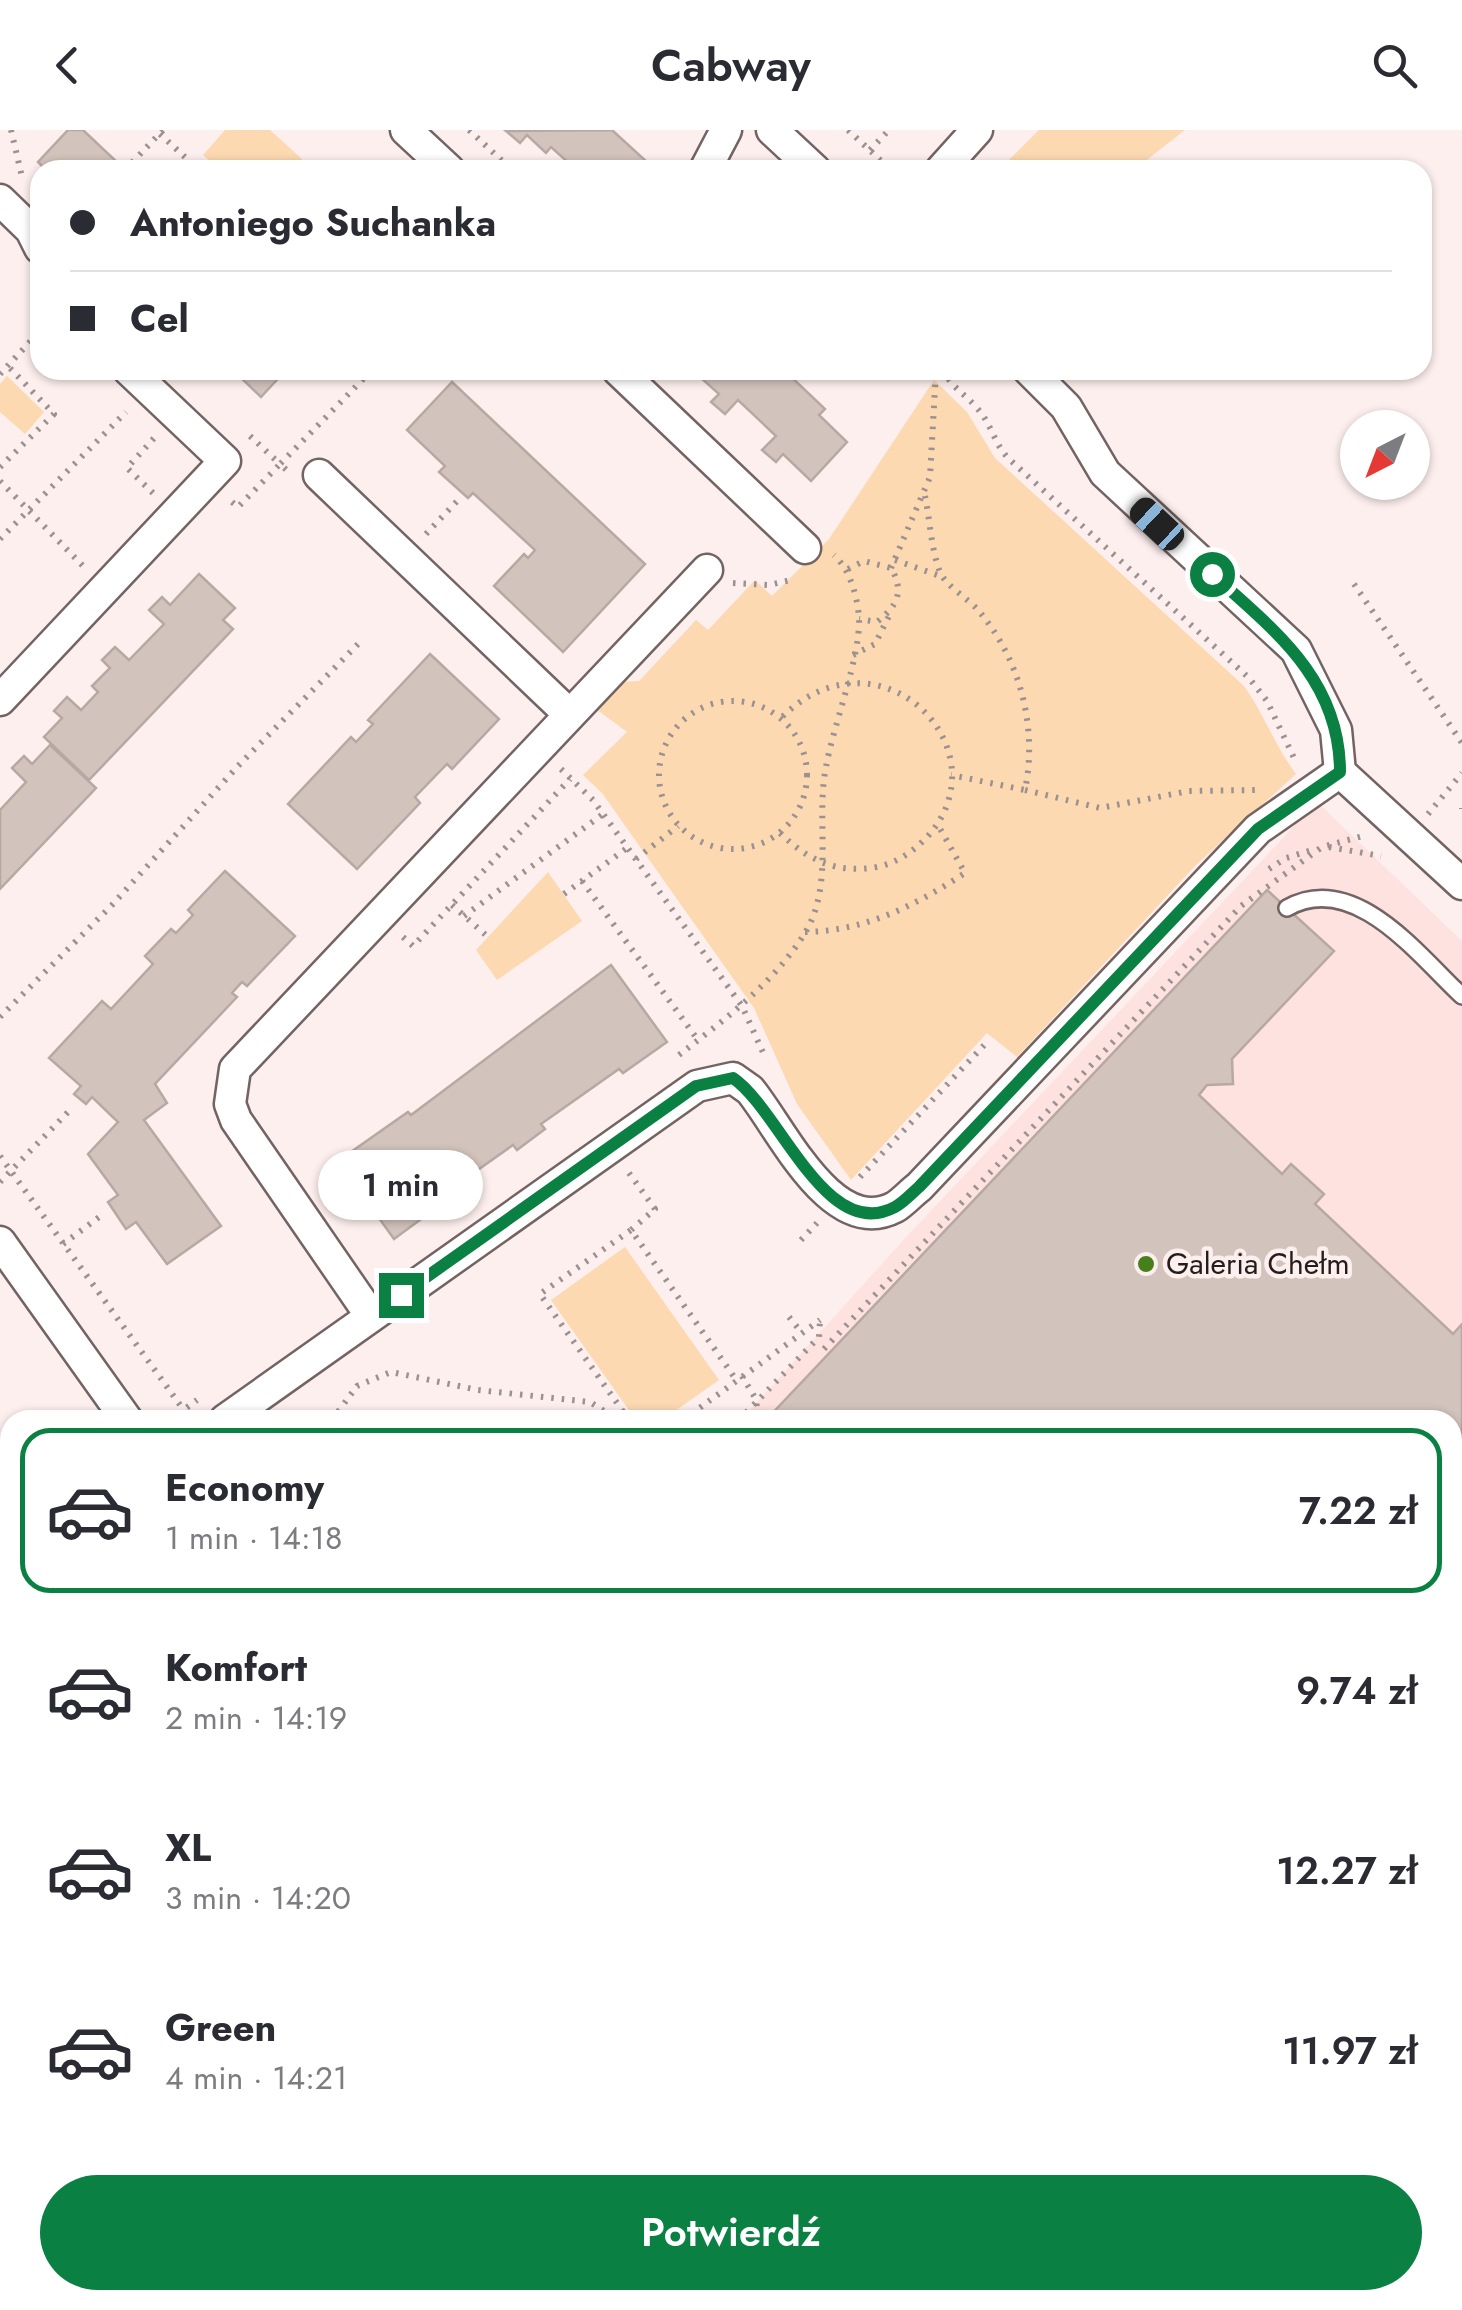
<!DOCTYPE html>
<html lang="pl">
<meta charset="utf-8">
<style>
:root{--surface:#fff;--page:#f7f7f7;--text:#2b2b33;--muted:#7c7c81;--line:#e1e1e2;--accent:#0b8043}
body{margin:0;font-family:Jost,sans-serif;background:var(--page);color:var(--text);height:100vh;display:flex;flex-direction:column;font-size:38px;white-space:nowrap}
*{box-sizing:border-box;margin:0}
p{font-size:32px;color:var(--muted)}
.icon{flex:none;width:55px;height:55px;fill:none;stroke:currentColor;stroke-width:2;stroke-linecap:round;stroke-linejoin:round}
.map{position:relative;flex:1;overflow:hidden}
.side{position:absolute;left:0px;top:1280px;width:1462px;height:900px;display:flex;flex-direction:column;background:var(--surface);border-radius:30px 30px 0 0;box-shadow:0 2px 8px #0004}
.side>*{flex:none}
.hud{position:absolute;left:30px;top:30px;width:1402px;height:220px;border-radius:30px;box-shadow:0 2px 8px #0004;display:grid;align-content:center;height:220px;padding:0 40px;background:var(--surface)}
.needle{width:65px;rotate:222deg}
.buttons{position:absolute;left:1340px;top:280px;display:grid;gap:20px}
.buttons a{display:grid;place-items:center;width:90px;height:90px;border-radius:50%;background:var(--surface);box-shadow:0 2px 8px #0004;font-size:50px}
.end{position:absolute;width:45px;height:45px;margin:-22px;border:12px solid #0b8043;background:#fff;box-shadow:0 0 0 5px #fff}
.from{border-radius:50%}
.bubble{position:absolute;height:70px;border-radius:35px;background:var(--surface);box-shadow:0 2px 8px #0004;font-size:32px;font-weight:600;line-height:70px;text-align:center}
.car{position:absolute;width:30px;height:60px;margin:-30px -15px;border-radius:12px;box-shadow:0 0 8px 2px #0007;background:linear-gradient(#222 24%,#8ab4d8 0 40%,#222 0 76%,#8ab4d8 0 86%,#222 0)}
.hud b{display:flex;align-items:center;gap:35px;height:95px;font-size:38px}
.hud b+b{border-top:2px solid var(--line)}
.hud i{width:25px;height:25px;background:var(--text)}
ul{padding:18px 0 0;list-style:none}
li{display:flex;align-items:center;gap:30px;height:165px;margin:0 20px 15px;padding:0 20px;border:5px solid transparent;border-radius:30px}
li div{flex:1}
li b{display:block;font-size:38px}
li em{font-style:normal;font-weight:600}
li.selected{border-color:var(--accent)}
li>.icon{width:90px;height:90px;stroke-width:1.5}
.primary-button{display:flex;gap:20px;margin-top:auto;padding:20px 40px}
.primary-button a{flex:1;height:115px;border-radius:60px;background:var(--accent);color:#fff;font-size:40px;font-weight:600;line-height:115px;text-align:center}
header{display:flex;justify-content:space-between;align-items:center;height:130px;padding:0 40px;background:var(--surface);font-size:45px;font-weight:600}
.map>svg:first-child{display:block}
.built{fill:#fde2df}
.green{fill:#fdd9b2}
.building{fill:#d2c3bc;stroke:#b7a9a2;stroke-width:2.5}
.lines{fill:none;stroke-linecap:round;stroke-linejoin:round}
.lane-casing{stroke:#736463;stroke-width:20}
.street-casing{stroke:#736463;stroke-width:35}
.secondary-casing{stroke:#736463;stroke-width:48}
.path{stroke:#9b9190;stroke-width:6;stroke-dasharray:2.5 8;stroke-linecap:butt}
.lane{stroke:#fff;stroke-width:15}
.street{stroke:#fff;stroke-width:30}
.secondary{stroke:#fff;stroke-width:42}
.route{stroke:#0b8043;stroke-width:12}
.poi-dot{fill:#46801a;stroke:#fdefee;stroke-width:4}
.labels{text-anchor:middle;stroke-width:9;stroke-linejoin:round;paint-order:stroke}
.poi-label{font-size:30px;fill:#231d1c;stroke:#fdefee;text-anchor:start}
</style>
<header><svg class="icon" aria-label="back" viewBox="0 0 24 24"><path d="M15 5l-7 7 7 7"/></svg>Cabway<svg class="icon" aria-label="search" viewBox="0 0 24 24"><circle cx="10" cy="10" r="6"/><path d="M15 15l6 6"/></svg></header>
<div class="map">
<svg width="1462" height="2180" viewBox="0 0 1462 2180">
<rect width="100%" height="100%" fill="#fdefee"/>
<polygon class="built" points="1317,672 1462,811 1462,1657 1453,1667 1452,1290 741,1290 908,1105"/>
<g class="green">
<polygon points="225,0 270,0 302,29 292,40 220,40 203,25"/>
<polygon points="1039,0 1185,0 1134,40 999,40"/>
<polygon points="7,246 44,282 25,304 0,282 0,254"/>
<path d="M 934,250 L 967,282 L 995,328 L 1244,556 C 1264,584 1275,616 1296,644 L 1196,735 L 1017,927 L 987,903 L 851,1050 L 797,974 L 754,878 L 602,663 L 583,645 L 627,602 L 596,579 L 621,552 L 639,551 L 696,490 L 708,500 L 755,450 L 772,466 L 829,409 Z"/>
<polygon points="548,742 582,791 497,850 476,820"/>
<polygon points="625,1117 719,1250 662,1290 636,1290 551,1170"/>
<polygon points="1462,1705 1462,1822 1453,1833 1453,1715"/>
<polygon points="1462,1895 1462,2040 1453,2052 1453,1906"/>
<polygon points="661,2170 961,2170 957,2180 672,2180"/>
<polygon points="1228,2170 1361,2170 1353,2180 1221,2180"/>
</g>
<g class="building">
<polygon points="68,0 83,0 117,32 114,40 46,40 38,32"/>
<polygon points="612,0 646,31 638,40 564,40 570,34 551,17 546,23 527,5 520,13 506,1"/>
<polygon points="233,240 286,240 261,267"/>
<polygon points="707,240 784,240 825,279 819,285 847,312 811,351 783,324 776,332 762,320 776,306 738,270 725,284 711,272 719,264 700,247"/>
<polygon points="452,252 645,434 563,522 494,456 524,424 528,428 535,420 473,363 468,368 439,342 445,336 407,300"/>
<polygon points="199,444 235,478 223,490 233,499 89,650 44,607 62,588 54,581 67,567 81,580 98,562 92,556 110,538 102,530 115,517 129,530 164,494 149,480 162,467 170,475"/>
<polygon points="430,524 499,589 452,639 447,634 415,667 420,673 357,739 288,674 351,607 356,612 373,594 368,590"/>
<polygon points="50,615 96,658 0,759 0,680 26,652 12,638 24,626 32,634"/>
<polygon points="225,741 295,806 247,856 242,852 232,863 237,867 155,954 167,973 144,990 221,1096 167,1134 136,1092 126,1099 108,1072 118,1065 88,1024 118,992 92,967 86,974 74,964 81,956 49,928 102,871 111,879 153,834 145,826 171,799 176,803 193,785 188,780"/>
<polygon points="1267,760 1334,821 1232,929 1233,954 1207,955 1199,965 1282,1044 1291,1034 1324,1064 1315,1074 1453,1204 1462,1194 1462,1551 1452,1561 1452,1290 766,1290"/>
<polygon points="611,835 667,912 623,943 619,939 541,994 545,999 517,1020 513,1015 458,1054 462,1059 394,1109 338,1031 408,982 411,985"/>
<polygon points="13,2170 98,2170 100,2172 98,2180 17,2180 10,2173"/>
</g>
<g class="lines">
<g class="lane-casing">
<path id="lane" d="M 1287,778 C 1354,740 1418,825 1462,866"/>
</g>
<g class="street-casing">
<g id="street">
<polyline points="406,0 449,40"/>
<polyline points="772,0 815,40"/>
<polyline points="705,40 726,0"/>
<polyline points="941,40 977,0"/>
<polyline points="0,70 31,100 40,118"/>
<polyline points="618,240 805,418"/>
<polyline points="1029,240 1066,277 1105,343 1296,520 1336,600 1340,642 1462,754"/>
<polyline points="319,345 569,584"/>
<polyline points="0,570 225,331 129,240"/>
<polyline points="0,1112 127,1290"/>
<polyline points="371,1186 236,990 230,974 235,939 707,440"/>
<path d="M 225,1290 L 697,956 L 733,948 L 750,960 C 782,999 832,1110 895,1077 C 903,1072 911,1063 919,1057 L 1258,699 L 1340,642"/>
<polyline points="0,1451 10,1443"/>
<polyline points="1452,1867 1462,1856"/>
<polyline points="0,2076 10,2065"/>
<polyline points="1452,2091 1462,2078"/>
<polyline points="1181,2180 1190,2170"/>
<polyline points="1384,2180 1391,2170"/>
</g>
</g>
<g class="secondary-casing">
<g id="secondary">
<polyline points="0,1542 10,1555"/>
<polyline points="0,1618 10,1629"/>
<polyline points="511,2170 520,2180"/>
<polyline points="582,2170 592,2180"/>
</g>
</g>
<g class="path">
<polyline points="11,0 22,47"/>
<polyline points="469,0 512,40"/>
<polyline points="848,0 891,40"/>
<polyline points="160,4 199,40"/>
<polyline points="870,20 889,0"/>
<polyline points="125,40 163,0"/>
<path d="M 943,240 C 951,257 965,264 977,278 C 991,293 994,313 1008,328 L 1249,548 L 1267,571 L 1296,632"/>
<polyline points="0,244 40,201"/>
<polyline points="250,306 280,334 372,240"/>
<polyline points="0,337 54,284 8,236"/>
<polyline points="0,351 83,436"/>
<polyline points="153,363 127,338 155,307"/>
<path d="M 925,366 C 930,390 931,419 940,442 C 945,455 967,468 977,479 C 1020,528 1038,597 1025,660 L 951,645"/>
<polyline points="232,372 238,377 280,334 290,343"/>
<polyline points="426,404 459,369"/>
<polyline points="0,409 126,282"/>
<polyline points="895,430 940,446"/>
<polyline points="891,438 930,347 936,240"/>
<path d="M 848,439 L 864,431 L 891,438 C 905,462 897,476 877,492 L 859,489"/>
<polyline points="733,453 769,455 795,449"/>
<polyline points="1354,454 1462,613"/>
<polyline points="853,525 875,514 892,480"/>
<circle cx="733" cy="645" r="74"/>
<polyline points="561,639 593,670 742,876 766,929"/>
<polyline points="1025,660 1100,678 1189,661 1255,660"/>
<polyline points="1462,678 1462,679"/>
<polyline points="1428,684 1462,643"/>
<path d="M 780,703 C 809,731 837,744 877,737 C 897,733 914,721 928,706 C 1006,618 878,491 781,588"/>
<polyline points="1329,717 1381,726"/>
<polyline points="636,729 678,696"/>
<polyline points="1269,739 1286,728 1312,720"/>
<polyline points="582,751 698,910"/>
<polyline points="564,764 627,718"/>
<polyline points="452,775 488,807"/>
<polyline points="464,786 603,684"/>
<path d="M 805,802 C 866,801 916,775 965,743 L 938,695"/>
<polyline points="403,807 413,816 570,649"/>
<polyline points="0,887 112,775 238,636 362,510"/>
<path d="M 679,925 C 724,890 774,853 805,803 C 835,753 815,691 826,637 C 833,596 861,526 859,487 C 857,465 850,440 834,425"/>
<polyline points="0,1026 191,1290"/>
<polyline points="629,1043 655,1079 631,1100"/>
<polyline points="860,1047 989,910"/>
<polyline points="0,1052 70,980"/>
<polyline points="801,1110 817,1093"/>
<polyline points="63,1114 102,1085"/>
<polyline points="789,1187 802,1203"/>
<polyline points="824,1219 1241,776 1322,717 1363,706"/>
<polyline points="742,1246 757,1271 755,1290"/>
<polyline points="170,1290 197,1270"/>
<polyline points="332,1290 357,1256 391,1242 478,1260 590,1272 618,1290"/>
<polyline points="629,1290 540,1164 631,1100 737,1251"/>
<polyline points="683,1290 820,1190"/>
<polyline points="739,1290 819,1207 820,1191"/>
<polyline points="0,1384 10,1383"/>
<polyline points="0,1700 10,1714"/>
<polyline points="0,1776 10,1787"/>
<polyline points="0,1895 10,1904"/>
<polyline points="386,2170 392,2180"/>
<polyline points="425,2170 434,2180"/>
<polyline points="629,2171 670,2170 711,2180"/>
<polyline points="289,2180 295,2170"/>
<polyline points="825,2180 872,2170"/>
<polyline points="970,2180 974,2170"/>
</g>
<use href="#lane" class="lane"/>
<use href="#street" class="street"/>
<use href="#secondary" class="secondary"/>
</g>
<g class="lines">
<path class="route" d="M 401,1165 L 696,956 L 733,948 C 780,980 826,1114 895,1077 C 904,1072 912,1063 919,1057 L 1258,699 L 1340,642 C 1340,549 1274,500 1212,444"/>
</g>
<circle class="poi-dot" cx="1146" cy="1134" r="10"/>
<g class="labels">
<g class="poi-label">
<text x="1166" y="1144">Galeria Chełm</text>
</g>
</g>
</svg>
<div class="buttons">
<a><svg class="needle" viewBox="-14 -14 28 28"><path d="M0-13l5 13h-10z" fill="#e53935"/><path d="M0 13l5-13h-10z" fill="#7c7c81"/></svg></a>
</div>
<i class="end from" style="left:1212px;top:444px"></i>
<i class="end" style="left:401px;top:1165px"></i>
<div class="bubble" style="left:318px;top:1020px;width:165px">1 min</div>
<i class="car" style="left:1157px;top:394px;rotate:313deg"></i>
<div class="hud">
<b><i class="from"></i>Antoniego Suchanka</b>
<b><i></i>Cel</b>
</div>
<section class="side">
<ul>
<li class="selected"><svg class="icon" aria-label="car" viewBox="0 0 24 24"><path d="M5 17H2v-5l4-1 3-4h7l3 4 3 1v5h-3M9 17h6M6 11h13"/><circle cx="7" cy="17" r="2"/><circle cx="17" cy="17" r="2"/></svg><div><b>Economy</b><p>1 min · 14:18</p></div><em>7.22 zł</em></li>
<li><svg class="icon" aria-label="car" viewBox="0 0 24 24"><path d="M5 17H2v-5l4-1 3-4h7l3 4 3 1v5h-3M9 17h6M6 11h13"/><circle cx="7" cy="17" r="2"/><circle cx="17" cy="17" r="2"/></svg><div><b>Komfort</b><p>2 min · 14:19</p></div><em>9.74 zł</em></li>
<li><svg class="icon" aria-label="car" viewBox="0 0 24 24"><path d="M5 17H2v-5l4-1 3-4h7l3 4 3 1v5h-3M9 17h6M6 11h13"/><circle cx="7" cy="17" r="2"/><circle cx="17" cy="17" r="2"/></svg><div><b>XL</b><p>3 min · 14:20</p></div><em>12.27 zł</em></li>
<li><svg class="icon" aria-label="car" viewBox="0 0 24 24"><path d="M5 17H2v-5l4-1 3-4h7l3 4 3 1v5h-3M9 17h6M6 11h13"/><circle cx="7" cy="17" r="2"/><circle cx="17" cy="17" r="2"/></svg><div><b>Green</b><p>4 min · 14:21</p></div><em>11.97 zł</em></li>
</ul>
<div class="primary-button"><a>Potwierdź</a></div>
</section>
</div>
